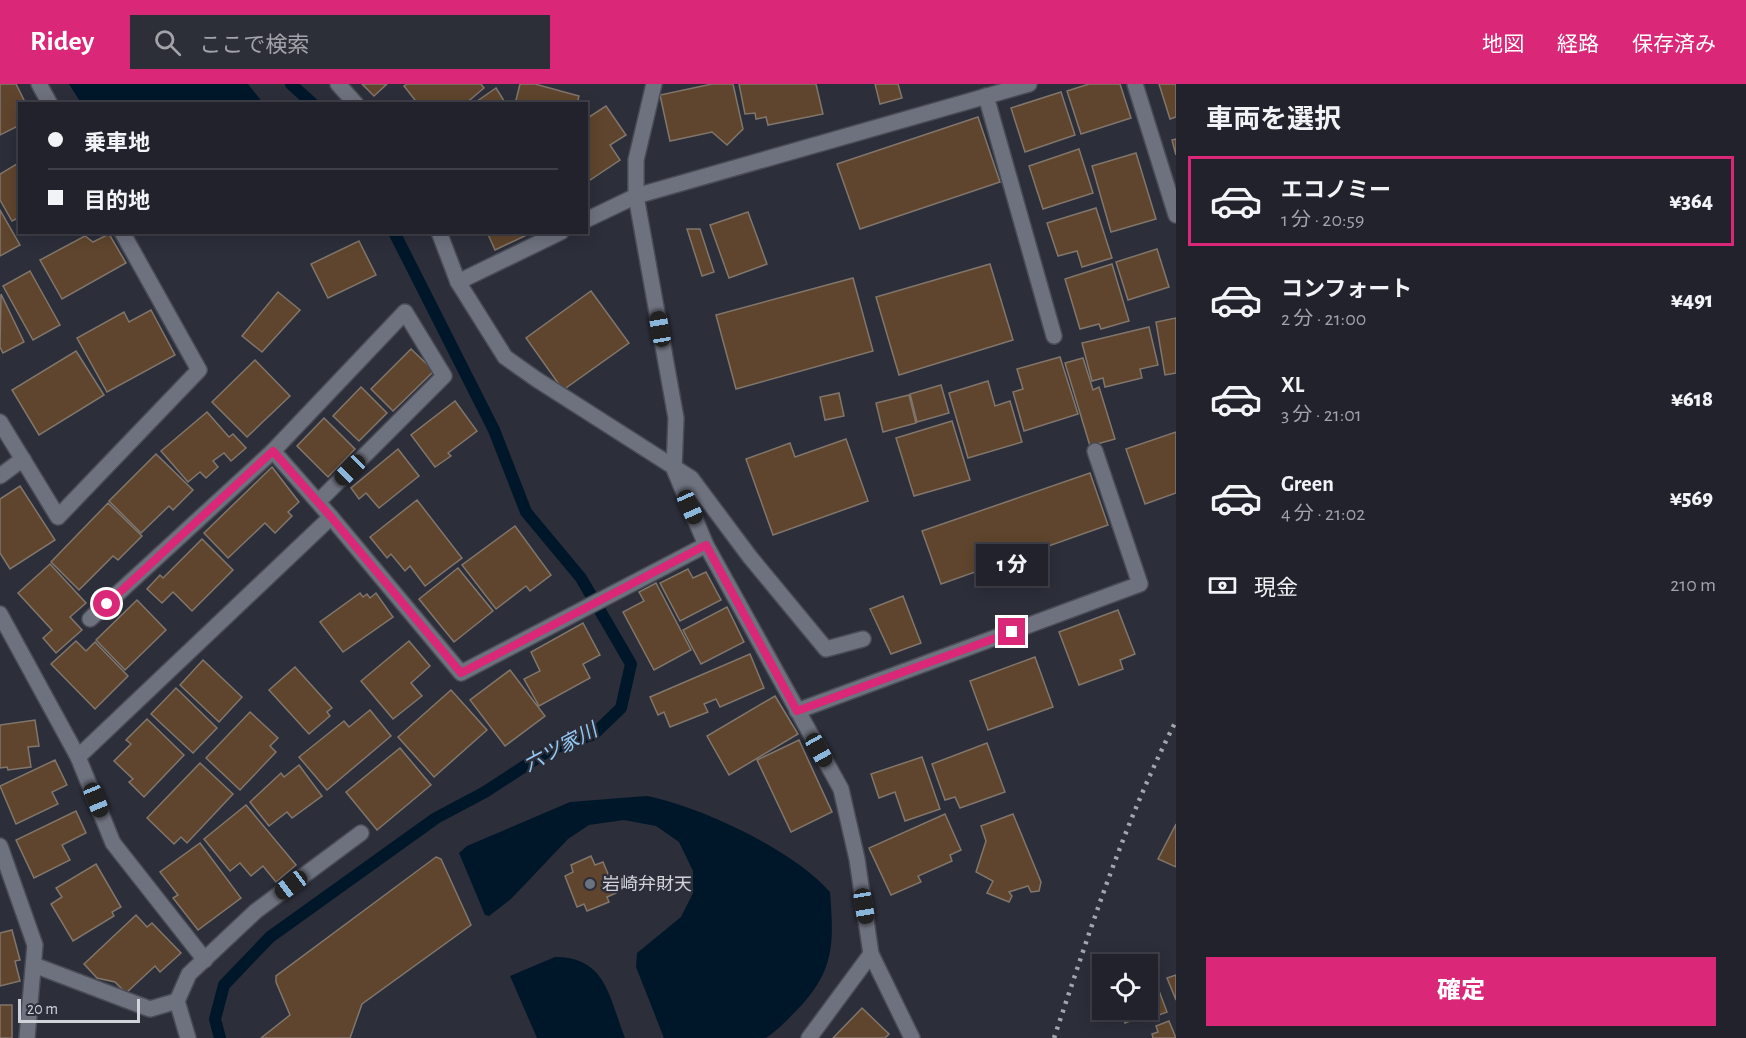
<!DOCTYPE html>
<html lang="ja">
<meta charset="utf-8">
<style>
:root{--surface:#21222c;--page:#2d2f38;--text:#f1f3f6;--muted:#a2a4a9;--line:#3e3f48;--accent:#db2777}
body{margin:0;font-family:"Alegreya Sans","Noto Sans JP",sans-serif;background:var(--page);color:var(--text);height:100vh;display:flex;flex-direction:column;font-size:22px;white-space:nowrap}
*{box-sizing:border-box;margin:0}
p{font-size:20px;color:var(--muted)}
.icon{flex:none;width:33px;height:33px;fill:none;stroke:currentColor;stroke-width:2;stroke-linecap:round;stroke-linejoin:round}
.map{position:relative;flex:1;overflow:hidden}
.details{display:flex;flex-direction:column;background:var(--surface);width:570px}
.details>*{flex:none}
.guide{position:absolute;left:18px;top:18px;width:570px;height:132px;border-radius:0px;box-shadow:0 3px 15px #0003,0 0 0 2px var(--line);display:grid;align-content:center;height:132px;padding:0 30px;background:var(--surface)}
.tools{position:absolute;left:1092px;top:870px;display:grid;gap:12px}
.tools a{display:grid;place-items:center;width:66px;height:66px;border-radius:0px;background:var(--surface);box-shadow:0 3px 15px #0003,0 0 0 2px var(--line);font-size:30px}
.scale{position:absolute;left:18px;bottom:15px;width:122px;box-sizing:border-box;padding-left:6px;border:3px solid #d1d3da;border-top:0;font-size:16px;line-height:21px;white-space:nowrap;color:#d1d3da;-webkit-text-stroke:4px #2c2e3a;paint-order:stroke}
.end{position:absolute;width:27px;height:27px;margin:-14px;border:8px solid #db2777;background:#fff;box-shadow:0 0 0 3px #fff}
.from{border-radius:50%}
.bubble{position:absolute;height:42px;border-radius:0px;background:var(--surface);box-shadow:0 3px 15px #0003,0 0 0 2px var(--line);font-size:20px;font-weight:800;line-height:42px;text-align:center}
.car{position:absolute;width:18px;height:36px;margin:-18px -9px;border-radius:8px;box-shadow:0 0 4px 2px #0007;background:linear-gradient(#222 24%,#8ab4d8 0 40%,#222 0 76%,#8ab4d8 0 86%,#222 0)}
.guide b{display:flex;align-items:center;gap:21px;height:57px;font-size:22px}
.guide b+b{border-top:2px solid var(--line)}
.guide i{width:15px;height:15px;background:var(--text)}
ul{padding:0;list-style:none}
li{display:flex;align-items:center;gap:18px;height:90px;margin:0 12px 9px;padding:0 18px;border:3px solid transparent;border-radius:0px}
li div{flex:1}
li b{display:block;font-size:22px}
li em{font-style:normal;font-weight:800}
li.selected{border-color:var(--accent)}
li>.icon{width:54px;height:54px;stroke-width:1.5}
h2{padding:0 30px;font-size:27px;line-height:72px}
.pay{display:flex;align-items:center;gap:15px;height:66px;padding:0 30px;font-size:22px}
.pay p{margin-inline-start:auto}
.cta{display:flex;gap:12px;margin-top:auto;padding:12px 30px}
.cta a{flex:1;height:69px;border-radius:0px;background:var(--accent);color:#fff;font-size:24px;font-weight:800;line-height:69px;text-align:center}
header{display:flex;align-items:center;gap:36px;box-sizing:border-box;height:84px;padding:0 30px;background:var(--accent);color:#fff}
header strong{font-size:28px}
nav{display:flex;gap:33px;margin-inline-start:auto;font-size:21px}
.search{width:420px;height:54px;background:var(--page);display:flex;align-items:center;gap:15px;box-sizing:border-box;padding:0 21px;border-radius:0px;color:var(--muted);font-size:22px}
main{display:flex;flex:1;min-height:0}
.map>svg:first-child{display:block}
.water{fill:#00172a}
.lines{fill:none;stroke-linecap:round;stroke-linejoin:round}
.stream{stroke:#00172a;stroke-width:12}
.building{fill:#5f452d;stroke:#81766c;stroke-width:1.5}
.minor-casing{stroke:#494c55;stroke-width:18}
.minor{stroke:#6e727f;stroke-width:15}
.rail{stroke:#a4a6ae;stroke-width:4.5;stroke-dasharray:3 6;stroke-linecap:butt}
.route{stroke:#db2777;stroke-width:8}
.worship-dot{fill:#6b7280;stroke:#2c2e3a;stroke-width:2}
.labels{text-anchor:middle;stroke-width:4.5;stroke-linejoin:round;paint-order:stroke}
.poi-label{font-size:18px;fill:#d1d3da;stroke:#2c2e3a;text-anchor:start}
.water-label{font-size:20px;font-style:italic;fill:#94c8f2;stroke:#2c2e3a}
</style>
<header>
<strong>Ridey</strong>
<div class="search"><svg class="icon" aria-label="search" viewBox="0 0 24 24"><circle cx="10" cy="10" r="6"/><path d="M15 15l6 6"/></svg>ここで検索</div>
<nav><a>地図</a><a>経路</a><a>保存済み</a></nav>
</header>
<main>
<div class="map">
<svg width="1176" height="954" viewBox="0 0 1176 954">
<rect width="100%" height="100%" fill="#2c2e3a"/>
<g class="water">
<polygon points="69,0 248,0 263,19 81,19"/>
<path d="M 647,712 C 702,723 793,766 830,808 C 834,859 835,887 797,926 C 787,936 778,946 766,954 L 664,954 L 636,883 L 637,869 L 681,833 L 693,809 L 693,787 L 679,758 L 656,742 L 624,736 L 589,741 L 568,755 L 511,815 L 489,832 L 485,831 L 459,769 L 467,762 L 570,718 Z"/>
<path d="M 555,873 C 607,873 609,914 625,954 L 537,954 L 510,892 Z"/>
</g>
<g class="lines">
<g class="stream">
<polyline points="291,0 313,20"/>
<polyline points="220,954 215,935 224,901 270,853 436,734 485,708 551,665 594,650 621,624 631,580 581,494 526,428 494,346 394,148"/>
</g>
</g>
<g class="building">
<polygon points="0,0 16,0 26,20 20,20 20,41 0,51"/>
<polygon points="362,0 387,0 374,12"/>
<polygon points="407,0 481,0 484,4 465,20 418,20 404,2"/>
<polygon points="520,0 535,0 579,12 577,20 515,20"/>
<polygon points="712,0 733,0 743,45 727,61 712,48 670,57 660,11"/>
<polygon points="739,0 816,0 823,30 768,41 766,33 756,35 755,29 745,30"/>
<polygon points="875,0 898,0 902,14 880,20"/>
<polygon points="1089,0 1120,0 1131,34 1081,50 1067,7"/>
<polygon points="1159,0 1176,0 1176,33 1170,35"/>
<polygon points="496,4 506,20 473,20"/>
<polygon points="1061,8 1075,51 1025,68 1011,24"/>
<polygon points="606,22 626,51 610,61 620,76 590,96 586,91 586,35"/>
<polygon points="978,33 1000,98 860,145 837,80"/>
<polygon points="1176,55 1176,71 1172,56"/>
<polygon points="1079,65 1093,109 1043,125 1029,82"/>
<polygon points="1136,69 1156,135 1111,148 1092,82"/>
<polygon points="20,78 20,133 12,137 0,116 0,90"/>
<polygon points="1096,124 1112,174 1082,183 1077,167 1058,172 1047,139"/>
<polygon points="0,126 20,161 0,172"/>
<polygon points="748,128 767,180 729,194 710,141"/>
<polygon points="687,145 700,145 714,188 702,192"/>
<polygon points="487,148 533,148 495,166"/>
<polygon points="109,150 126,179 62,215 40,176 85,152 93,158"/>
<polygon points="359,157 376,191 328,214 311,180"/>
<polygon points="1157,165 1169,203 1128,216 1116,178"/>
<polygon points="990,180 1013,256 899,291 876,213"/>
<polygon points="1112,180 1129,237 1101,245 1099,240 1080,245 1065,195"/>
<polygon points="30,187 60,241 33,256 3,202"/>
<polygon points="853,194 873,267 736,305 716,231"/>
<polygon points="591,207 629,259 563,306 526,254"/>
<polygon points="278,208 300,226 262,268 242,252"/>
<polygon points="1,210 24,258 3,269 0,263"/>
<polygon points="151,226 175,271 107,308 77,254 124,228 129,238"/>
<polygon points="1176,234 1176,289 1165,291 1156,238"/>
<polygon points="1149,243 1158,281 1140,285 1142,294 1105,303 1103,294 1092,297 1082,259"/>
<polygon points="411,265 434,287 393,327 371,305"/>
<polygon points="76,267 104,311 39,351 12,306"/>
<polygon points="1060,273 1078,330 1024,347 1013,308 1023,305 1017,285"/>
<polygon points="1083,274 1093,306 1099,303 1115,355 1090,362 1065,279"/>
<polygon points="255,276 290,312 247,353 212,318"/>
<polygon points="988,297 995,322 1010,317 1022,358 968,374 949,309"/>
<polygon points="941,301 949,329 917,338 910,310"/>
<polygon points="361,303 387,329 359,357 333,332"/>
<polygon points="839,309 844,332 825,336 820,313"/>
<polygon points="909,311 916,339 883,348 876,319"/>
<polygon points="455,317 477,347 448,369 451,372 435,383 411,351"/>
<polygon points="207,328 229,353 233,350 246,364 231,377 224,369 213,377 218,383 206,394 200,388 188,398 161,367"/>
<polygon points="324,334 355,365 328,393 297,362"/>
<polygon points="952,337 970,396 914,412 896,354"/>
<polygon points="1176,348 1176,409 1145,420 1126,365"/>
<polygon points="846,355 868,417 773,451 746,375 790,359 795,373"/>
<polygon points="398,365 419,392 379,424 366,409 359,415 351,404"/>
<polygon points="156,370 193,406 173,426 169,422 141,449 109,417"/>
<polygon points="272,383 299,418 288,428 292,432 275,449 265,439 228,474 204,449"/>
<polygon points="1090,389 1108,441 941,500 922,447"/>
<polygon points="20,402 55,456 10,485 0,469 0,415"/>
<polygon points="417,416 462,474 425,502 410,482 405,487 391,470 387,474 370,453"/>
<polygon points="108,419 142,452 118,476 113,472 79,506 51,478"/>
<polygon points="515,442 551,491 530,507 526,502 496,525 462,481"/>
<polygon points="202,455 233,486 192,527 173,508 162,519 147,505 160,491 163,494"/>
<polygon points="50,480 86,519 70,533 82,546 56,569 43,554 52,546 18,509"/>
<polygon points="458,484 493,527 454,558 419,515"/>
<polygon points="688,485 693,494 706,488 721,516 680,537 660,499"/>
<polygon points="656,499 691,566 654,586 623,528 644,517 639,508"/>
<polygon points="360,509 363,513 367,510 370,514 376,509 393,533 343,568 320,538"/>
<polygon points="903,512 921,559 891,570 870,525"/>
<polygon points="137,516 166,546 125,586 96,556"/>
<polygon points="727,523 744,558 701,580 683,546"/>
<polygon points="1118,526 1135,570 1120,576 1123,585 1079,601 1059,548"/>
<polygon points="583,539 600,571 583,580 590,594 539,622 524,595 540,587 531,568"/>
<polygon points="76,557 86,567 95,558 128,592 95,625 51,580"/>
<polygon points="409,557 430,582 411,599 422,612 393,635 361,597"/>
<polygon points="750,570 764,604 720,623 716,615 704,620 708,628 670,643 664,628 658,631 650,613"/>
<polygon points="1035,573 1053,623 988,646 970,597"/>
<polygon points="203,576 242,613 219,638 180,601"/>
<polygon points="295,583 332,624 327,628 330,632 309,650 269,606"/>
<polygon points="510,586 545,632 505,662 470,616"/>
<polygon points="176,604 217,644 193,669 151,630"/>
<polygon points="451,606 487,646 434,693 398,653"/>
<polygon points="775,612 798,650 729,691 707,652"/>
<polygon points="370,626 391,652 327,706 299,673 344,637 349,643"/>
<polygon points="250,628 278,654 270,662 276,668 240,706 206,674"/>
<polygon points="147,635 184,671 144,713 129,698 133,695 114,677 131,660 126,656"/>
<polygon points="35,636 39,662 28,663 31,683 8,686 7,683 0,684 0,641"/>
<polygon points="799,656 832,728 791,748 757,676"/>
<polygon points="987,659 1005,708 960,724 955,713 945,716 932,680"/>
<polygon points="400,664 431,701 377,746 346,708"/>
<polygon points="922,673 940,725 905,737 895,708 879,714 871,690"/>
<polygon points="55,676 67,701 52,708 58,720 16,740 0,702"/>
<polygon points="200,679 233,710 187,759 181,753 174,760 147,734"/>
<polygon points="299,681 322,712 292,734 287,728 269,742 250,718 281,689 284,693"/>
<polygon points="246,721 296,781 276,798 263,782 251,792 240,779 230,787 204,755"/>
<polygon points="76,727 86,749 62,761 70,776 34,794 16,756"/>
<polygon points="945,730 961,766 950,771 952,777 918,792 921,798 891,811 869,764"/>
<polygon points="1013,730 1041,798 1039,807 1031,808 1028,802 1009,808 1012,812 1009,818 987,809 993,797 976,788 986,757 981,742"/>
<polygon points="1176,740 1176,783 1158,775"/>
<polygon points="200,759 241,814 198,846 173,814 178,811 160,788"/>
<polygon points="591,772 595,781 603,778 616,809 607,813 609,818 587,827 584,820 577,823 565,792 573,788 571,781"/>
<polygon points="436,773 441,775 471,841 362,920 350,954 261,954 290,931 276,898 276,892"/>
<polygon points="96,780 121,823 112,828 114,832 73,857 51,820 62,813 56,804"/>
<polygon points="136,831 147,843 152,839 181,869 160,888 155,882 126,909 115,898 97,894 84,880"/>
<polygon points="12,846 20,876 15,877 20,897 0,902 0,849"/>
<polygon points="1146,880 1149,880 1167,928 1148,935 1146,931 1125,939 1120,926 1148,926"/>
<polygon points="1176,891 1176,916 1167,894"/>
<rect x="0" y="921" width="12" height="33"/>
<polygon points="862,924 889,950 885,954 833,954"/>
<polygon points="1169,937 1176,954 1153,954 1152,950 1158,948 1156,942"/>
</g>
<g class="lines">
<g class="minor-casing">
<g id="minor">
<polyline points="39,0 50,20"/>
<polyline points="338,0 356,20"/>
<polyline points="654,0 636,76 636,112 676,334 674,385 706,461 841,705 857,775 871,870 912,954"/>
<polyline points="1135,0 1176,131"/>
<polyline points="986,12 1054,252"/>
<polyline points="586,136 636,112 1029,0"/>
<polyline points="439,148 458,198 505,273 536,295 691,394 750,473 826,565 863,555"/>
<polyline points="458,198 561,148"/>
<polyline points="0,338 58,433 199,286 122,148"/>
<polyline points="273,367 331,433 461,589 706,461"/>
<polyline points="0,392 23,375"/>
<polyline points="0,530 78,673 113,759 205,876"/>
<polyline points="90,535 273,367 405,228 444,292 318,418"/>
<polyline points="797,627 1140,500 1095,367"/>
<polyline points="78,673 331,433"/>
<polyline points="0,762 35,861 27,954"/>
<polyline points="34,881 150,925 177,917"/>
<polyline points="188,954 177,917 189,890 256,827 361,749"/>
<polyline points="809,954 871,870"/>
</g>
</g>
<use href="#minor" class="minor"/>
<path class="rail" d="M 1054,954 C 1090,847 1124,738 1176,637"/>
</g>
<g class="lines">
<polyline class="route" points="107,520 273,367 331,433 461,589 706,461 797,627 1012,548"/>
</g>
<circle class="worship-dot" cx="590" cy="800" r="6"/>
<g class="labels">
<g class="poi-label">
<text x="602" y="806">岩崎弁財天</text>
</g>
<g class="water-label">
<text transform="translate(560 663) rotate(-28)" y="7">六ツ家川</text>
</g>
</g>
</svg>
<div class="tools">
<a><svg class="icon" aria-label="locate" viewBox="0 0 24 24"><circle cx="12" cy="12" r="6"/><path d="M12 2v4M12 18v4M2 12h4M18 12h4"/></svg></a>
</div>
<div class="scale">20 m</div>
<i class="end from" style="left:107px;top:520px"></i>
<i class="end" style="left:1012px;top:548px"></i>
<div class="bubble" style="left:976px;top:460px;width:72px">1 分</div>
<i class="car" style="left:660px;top:245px;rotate:350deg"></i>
<i class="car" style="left:350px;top:386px;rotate:225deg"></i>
<i class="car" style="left:690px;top:423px;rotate:156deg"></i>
<i class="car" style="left:819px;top:666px;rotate:151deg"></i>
<i class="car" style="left:96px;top:716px;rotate:158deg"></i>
<i class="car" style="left:291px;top:801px;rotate:233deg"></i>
<i class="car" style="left:864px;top:822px;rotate:171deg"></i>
<div class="guide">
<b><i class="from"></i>乗車地</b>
<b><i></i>目的地</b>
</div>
</div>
<section class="details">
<h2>車両を選択</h2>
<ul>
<li class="selected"><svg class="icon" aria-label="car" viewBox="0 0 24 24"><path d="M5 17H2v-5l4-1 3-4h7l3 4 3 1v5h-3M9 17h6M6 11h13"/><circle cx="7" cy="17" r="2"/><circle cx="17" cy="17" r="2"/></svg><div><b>エコノミー</b><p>1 分 · 20:59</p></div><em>¥364</em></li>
<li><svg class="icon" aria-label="car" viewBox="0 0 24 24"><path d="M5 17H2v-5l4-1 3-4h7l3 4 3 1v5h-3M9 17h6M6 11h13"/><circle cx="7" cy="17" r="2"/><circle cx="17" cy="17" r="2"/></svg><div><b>コンフォート</b><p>2 分 · 21:00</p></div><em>¥491</em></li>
<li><svg class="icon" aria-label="car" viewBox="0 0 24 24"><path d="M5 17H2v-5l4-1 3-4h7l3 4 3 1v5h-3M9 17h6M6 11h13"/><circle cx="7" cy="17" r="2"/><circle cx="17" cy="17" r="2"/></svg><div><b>XL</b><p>3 分 · 21:01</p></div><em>¥618</em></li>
<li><svg class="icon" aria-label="car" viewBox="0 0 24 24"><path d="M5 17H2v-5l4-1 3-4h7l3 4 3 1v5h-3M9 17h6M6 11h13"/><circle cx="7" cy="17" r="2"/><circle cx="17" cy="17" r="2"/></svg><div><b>Green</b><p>4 分 · 21:02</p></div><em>¥569</em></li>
</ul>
<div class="pay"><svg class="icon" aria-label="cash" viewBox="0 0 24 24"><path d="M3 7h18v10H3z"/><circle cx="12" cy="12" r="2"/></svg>現金<p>210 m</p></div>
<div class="cta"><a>確定</a></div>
</section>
</main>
